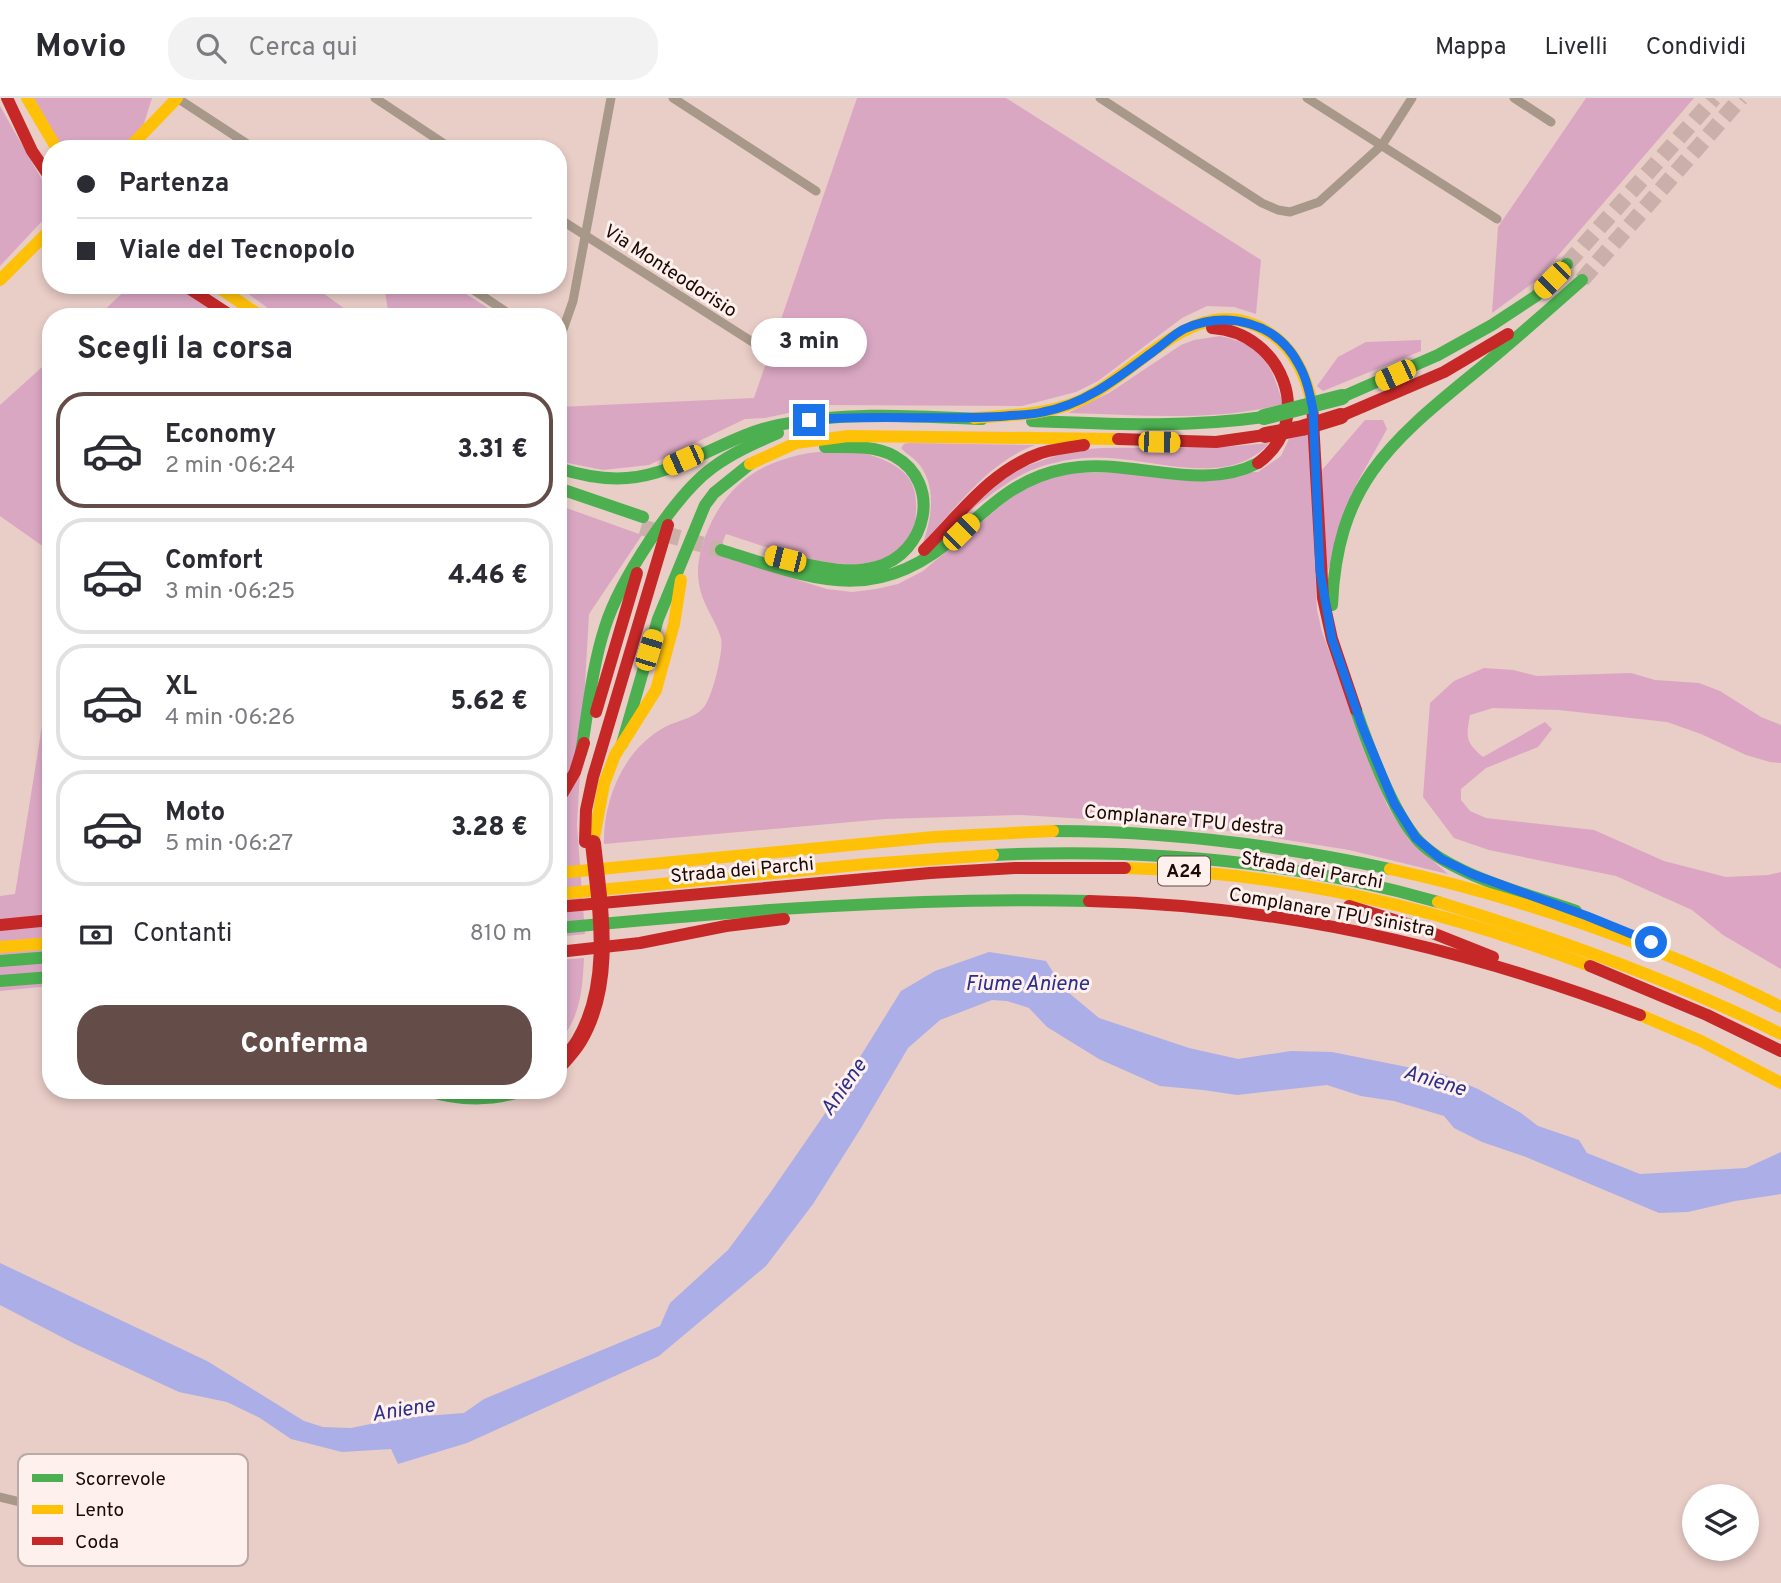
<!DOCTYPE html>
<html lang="it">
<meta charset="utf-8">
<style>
:root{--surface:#fff;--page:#f2f2f3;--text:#2b2b33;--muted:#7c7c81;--line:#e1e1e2;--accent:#644d48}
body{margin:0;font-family:Overpass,sans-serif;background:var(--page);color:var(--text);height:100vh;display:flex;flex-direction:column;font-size:26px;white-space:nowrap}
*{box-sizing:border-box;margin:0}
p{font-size:23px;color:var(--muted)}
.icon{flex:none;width:38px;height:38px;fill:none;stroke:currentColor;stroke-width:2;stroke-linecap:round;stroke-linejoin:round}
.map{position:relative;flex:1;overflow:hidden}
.drawer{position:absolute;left:42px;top:210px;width:525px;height:791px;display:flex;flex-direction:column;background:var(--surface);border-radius:28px;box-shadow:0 4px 10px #0003}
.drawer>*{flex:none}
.hud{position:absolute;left:42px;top:42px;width:525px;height:154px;border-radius:28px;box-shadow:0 4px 10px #0003;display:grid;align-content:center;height:154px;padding:0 35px;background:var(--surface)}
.fabs{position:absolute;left:1682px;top:1386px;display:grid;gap:14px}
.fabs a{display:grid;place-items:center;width:77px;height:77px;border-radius:50%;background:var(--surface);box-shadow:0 4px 10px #0003;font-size:35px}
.end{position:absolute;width:32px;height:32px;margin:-16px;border:9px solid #1a73e8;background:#fff;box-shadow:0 0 0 4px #fff}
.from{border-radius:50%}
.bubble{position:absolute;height:49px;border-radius:24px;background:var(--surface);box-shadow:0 4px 10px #0003;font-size:23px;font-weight:800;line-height:49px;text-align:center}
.car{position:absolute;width:21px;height:42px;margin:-21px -10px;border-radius:9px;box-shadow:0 0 5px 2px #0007;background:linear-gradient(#f5c518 24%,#345 0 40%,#f5c518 0 76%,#345 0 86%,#f5c518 0)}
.hud b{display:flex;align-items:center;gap:24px;height:66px;font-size:26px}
.hud b+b{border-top:2px solid var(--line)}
.hud i{width:18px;height:18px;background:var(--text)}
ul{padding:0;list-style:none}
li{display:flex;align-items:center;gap:21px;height:116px;margin:0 14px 10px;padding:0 21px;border:4px solid var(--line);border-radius:28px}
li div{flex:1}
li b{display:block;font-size:26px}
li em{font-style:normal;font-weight:800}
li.active{border-color:var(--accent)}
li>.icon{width:63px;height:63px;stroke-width:1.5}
h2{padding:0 35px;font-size:32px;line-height:84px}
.pay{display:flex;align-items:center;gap:18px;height:77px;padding:0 35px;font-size:26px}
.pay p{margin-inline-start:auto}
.primary-button{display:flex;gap:14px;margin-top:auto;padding:14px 35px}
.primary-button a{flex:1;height:80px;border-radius:28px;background:var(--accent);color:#fff;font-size:28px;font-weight:800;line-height:80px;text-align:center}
header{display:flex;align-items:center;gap:42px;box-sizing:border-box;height:98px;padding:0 35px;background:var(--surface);border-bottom:2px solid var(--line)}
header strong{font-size:33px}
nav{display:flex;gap:38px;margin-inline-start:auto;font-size:24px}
.search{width:490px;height:63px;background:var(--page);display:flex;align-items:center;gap:18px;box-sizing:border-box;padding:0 24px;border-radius:28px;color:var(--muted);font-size:26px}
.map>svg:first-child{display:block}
.green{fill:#daa7c3}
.forest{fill:#dca5c4}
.water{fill:#abaee7}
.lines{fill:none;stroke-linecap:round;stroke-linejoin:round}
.highway-tunnel{stroke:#caafaa;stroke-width:16;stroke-dasharray:16 8;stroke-linecap:butt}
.street{stroke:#a79889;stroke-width:9}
.fast{stroke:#4caf50;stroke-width:12}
.slow{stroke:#ffc107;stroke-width:12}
.jam{stroke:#c62828;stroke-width:12}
.fast-bridge{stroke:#4caf50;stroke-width:16}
.jam-bridge{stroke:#c62828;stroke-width:16}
.route{stroke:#1a73e8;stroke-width:9}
.labels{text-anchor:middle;stroke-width:6;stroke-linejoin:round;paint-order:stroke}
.shield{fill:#fdf0ed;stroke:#604e4a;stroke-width:2}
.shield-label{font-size:18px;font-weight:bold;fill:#1c0804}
.street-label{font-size:19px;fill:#1c0804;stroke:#fdf0ed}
.water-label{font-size:21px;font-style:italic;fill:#2b2e8c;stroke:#fdf0ed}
.key{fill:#fdf0ed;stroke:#baaaa7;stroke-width:2}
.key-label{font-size:19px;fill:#1c0804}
</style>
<header>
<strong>Movio</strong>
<div class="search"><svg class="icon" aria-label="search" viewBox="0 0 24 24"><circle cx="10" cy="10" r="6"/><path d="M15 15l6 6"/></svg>Cerca qui</div>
<nav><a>Mappa</a><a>Livelli</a><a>Condividi</a></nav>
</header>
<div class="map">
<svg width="1781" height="1485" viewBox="0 0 1781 1485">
<rect width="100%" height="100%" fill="#e9cdc7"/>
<g class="green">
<polygon points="27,0 152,0 140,38 128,51 58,51"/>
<polygon points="857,0 1006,0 1261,162 1256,216 1234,209 1207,208 1182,220 1098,283 1076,294 1022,308 826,307 765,320 745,321 649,367 603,372 558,363 558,309 754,300"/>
<polygon points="1586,0 1694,0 1537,182 1492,215 1498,129"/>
<polygon points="0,8 46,89 45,120 0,168"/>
<polygon points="131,187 175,187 224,219 97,219"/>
<polygon points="236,187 312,187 356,219 280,219"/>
<polygon points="384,187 452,187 502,219 389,219"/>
<path d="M 1220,238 C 1264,247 1271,266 1283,306 C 1214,324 1139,317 1068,315 L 1109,295 L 1181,247 L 1194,242 Z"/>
<polygon points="51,261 51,454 0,418 0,307"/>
<path d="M 1309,336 L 1317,512 L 1322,534 L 1387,707 L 1409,742 L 1448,776 L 1349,752 L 1232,733 L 1150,725 L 1021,717 L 885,721 L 604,746 C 603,701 624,651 665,629 C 678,622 698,620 706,606 C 713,595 724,552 721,540 C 715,521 702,506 699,486 C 696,469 700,454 705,439 C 720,400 744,373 785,361 C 816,351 859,349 888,364 C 917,378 918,397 915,426 C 914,436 909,440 902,448 C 863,489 772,450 726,436 L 717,457 L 827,491 L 852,494 L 876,491 L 898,486 L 923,473 L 1011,399 L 1037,384 L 1073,375 L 1258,374 L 1281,358 L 1289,341 Z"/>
<path d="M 908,345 L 1035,347 C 988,364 956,410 923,445 C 932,420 937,387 918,365 C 913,359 906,356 901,350 L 904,346 Z"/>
<path d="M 1269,345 C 1231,389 1160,363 1110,360 C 1089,358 1066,361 1046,367 C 1013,376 987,400 960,421 L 976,404 L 1017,371 L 1073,352 L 1102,350 L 1223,349 Z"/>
<polygon points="558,407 642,437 589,516 577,727 585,836 558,839"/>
<polygon points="51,572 51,888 0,893 0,798 15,796"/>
<path d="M 584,860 C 582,895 581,917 558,946 L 558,862 Z"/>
</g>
<g class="forest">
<polygon points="1421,242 1421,253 1323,293 1317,288 1338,259 1366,244"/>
<polygon points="1365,322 1383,322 1387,331 1357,385 1325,481 1322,372"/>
<path d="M 1484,570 L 1513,572 L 1537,578 L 1631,575 L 1655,582 L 1699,585 L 1720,593 L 1761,619 L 1781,627 L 1781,665 L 1770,664 L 1746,657 L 1701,636 L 1667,624 L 1559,612 L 1493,610 L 1470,617 C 1466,639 1465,644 1483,659 L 1545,624 L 1552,631 L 1538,649 L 1486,670 L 1461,691 L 1461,702 L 1470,713 L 1486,720 L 1594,732 L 1664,763 L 1726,779 L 1768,777 L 1781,774 L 1781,871 L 1723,837 L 1692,812 L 1616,778 L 1489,752 L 1454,740 L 1423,699 L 1430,605 L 1454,583 Z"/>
</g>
<polygon class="water" points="989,854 1046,863 1063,890 1099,920 1189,950 1238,961 1291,953 1332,954 1442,976 1478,991 1521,1015 1538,1028 1579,1042 1587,1055 1640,1076 1746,1070 1781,1054 1781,1096 1735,1103 1688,1114 1659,1115 1526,1059 1482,1044 1454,1030 1444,1018 1394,1003 1361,998 1327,987 1237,997 1203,992 1160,988 1099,961 1047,929 1029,910 1007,903 992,902 940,922 908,950 861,1030 813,1106 766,1168 659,1258 467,1345 398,1366 391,1351 342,1354 291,1341 260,1320 227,1304 179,1294 75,1246 0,1207 0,1165 207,1263 304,1323 323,1329 351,1330 400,1320 464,1315 484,1301 660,1228 670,1205 728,1152 768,1098 824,1017 901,893 935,873"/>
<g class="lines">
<g class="highway-tunnel">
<polyline points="1567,166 1714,0"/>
<polyline points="1582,182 1741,0"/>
<polyline points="641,429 721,452"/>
</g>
<g class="street">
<polyline points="177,0 255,51"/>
<polyline points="375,0 452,51"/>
<polyline points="673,0 816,93"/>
<polyline points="1100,0 1262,105 1278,112 1290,114 1319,104 1382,47 1412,0"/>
<polyline points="1307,0 1497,121"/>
<polyline points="1514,0 1551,24"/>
<polyline points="558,120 765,252"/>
<polyline points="466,187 514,219"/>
<polyline points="558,246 573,203 611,0"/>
<polyline points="0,1399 185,1444"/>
</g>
<g class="fast">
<polyline points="1342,299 1438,257 1492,227 1536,198 1567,166"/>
<path d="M 1032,323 C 1112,326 1185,330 1264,319"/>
<path d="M 558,370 C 580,377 603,382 627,380 C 680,376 726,338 778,327 C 845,313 915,318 982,321"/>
<polyline points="558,390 643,419"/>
<path d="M 721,452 C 819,483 877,509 962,433 C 994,404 1021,379 1065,371 C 1129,358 1198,396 1258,365"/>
<path d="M 791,463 C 819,469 848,477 876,469 C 927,456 943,385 894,358 C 874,347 847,349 825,349"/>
<path d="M 1332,507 C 1337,389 1387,346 1473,276 C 1510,246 1546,214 1582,182"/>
<path d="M 1356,612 C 1369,650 1390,708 1415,739 C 1445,776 1531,797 1576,813"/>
<polyline points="622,646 658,521 705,407 714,395 750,366"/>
<path d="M 581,655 C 588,613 592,569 605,529 C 619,484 674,398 712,370 C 732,355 755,345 778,335"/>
<path d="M 1053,733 C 1168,733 1278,747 1390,771"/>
<path d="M 993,757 C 1144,750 1293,762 1438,804"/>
<path d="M 558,830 C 734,813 912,799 1089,803"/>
<polyline points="0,863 51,859"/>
<polyline points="0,883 51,879"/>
<path d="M 425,992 C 459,1003 491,1004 525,992"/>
</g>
<g class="slow">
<polyline points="27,0 57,51"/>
<polyline points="128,51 177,0"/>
<polyline points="0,182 51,131"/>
<polyline points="215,187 262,219"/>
<path d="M 974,320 C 1010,317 1046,317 1079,303 C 1138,277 1197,188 1268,234 C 1294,250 1305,276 1312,305"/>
<polyline points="750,366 796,345 848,338 1118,341"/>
<polyline points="594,740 604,686 615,657 656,592 674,526 681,482"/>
<path d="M 1125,770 C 1284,774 1442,811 1590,868"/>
<path d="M 1390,771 C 1519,799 1663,849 1781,909"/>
<polyline points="558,775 934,739 1053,733"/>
<polyline points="558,796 867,766 993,757"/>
<path d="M 1438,804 C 1556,840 1671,881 1781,936"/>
<polyline points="0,849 51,845"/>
<polyline points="1640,917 1701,943 1781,985"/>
</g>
<g class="jam">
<polyline points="7,0 32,53 51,81"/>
<polyline points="184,187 233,219"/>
<path d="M 1212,230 C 1282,234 1317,322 1258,365"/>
<polyline points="1312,305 1323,500 1332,541 1356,612"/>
<polyline points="1341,318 1444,274 1508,236"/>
<polyline points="1118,341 1216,344 1265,337"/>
<path d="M 924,452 C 960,416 991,372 1041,355 C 1055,351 1070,349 1084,347"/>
<polyline points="596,614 637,475"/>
<polyline points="558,703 575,674 584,645"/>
<polyline points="585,744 586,712 593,679 668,427"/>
<path d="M 1089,803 C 1277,807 1465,850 1640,917"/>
<polyline points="1349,808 1420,830 1493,859"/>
<polyline points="558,809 930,775 1015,770 1125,770"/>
<polyline points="0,827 51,822"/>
<polyline points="558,854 640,845 726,828 784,821"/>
<polyline points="1590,868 1707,917 1781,953"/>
</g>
<polyline class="fast-bridge" points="1264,319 1342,299"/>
<g class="jam-bridge">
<polyline points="1265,337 1302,330 1341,318"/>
<path d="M 558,969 C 565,961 573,953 579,943 C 614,884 600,810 593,745"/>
</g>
</g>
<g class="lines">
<path class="route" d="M 809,322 C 875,316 941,323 1006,318 C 1018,317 1032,317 1043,314 C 1087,306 1120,278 1154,253 C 1164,246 1174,236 1184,231 C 1227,212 1277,224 1299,267 C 1307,281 1310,297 1313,312 L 1320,473 L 1332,541 L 1362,628 L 1394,705 L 1416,740 L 1441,761 L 1472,776 L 1587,818 L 1651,844"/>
</g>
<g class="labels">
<rect class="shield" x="1158" y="758.5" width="52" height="29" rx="5"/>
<g class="shield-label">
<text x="1184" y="779">A24</text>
</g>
<g class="street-label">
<text transform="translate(671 172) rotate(33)" y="7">Via Monteodorisio</text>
<text transform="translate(1184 721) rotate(5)" y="7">Complanare TPU destra</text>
<text transform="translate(742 771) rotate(-5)" y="7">Strada dei Parchi</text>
<text transform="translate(1312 771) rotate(10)" y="7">Strada dei Parchi</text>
<text transform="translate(1332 813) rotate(10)" y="7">Complanare TPU sinistra</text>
</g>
<g class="water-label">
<text x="1027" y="892">Fiume Aniene</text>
<text transform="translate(1435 982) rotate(17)" y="7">Aniene</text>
<text transform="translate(843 989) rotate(-55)" y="7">Aniene</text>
<text transform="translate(403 1311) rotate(-9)" y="7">Aniene</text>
</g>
</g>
<rect x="18" y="1356" width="230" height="112" rx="10" class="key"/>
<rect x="32" y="1376" width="31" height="8" fill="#4caf50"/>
<rect x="32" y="1407" width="31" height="9" fill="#ffc107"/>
<rect x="32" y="1439" width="31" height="8" fill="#c62828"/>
<g class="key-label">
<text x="75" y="1387">Scorrevole</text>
<text x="75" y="1418">Lento</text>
<text x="75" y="1450">Coda</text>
</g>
</svg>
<div class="fabs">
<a><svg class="icon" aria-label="layers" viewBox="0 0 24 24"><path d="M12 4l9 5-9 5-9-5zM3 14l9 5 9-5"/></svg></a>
</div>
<i class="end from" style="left:1651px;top:844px"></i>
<i class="end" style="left:809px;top:322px"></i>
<div class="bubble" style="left:751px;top:220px;width:116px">3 min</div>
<i class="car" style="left:1552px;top:182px;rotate:225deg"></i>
<i class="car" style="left:1395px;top:277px;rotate:245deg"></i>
<i class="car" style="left:1159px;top:344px;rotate:91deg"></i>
<i class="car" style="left:683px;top:362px;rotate:246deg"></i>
<i class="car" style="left:961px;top:434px;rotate:45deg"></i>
<i class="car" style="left:785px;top:461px;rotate:284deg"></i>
<i class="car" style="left:649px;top:552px;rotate:17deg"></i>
<div class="hud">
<b><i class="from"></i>Partenza</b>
<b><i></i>Viale del Tecnopolo</b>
</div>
<section class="drawer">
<h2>Scegli la corsa</h2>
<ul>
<li class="active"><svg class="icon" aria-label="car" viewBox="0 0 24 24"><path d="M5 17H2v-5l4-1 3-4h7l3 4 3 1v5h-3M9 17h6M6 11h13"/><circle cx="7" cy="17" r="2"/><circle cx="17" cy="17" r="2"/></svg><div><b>Economy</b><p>2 min · 06:24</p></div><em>3.31 €</em></li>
<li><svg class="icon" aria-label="car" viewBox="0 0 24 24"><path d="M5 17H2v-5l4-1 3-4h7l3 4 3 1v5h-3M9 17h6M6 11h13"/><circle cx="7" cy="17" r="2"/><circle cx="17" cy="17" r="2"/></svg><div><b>Comfort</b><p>3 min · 06:25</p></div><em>4.46 €</em></li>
<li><svg class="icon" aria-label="car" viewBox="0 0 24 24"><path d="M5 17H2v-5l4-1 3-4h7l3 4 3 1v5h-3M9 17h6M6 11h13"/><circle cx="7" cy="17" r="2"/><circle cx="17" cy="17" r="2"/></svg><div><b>XL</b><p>4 min · 06:26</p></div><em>5.62 €</em></li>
<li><svg class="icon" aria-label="car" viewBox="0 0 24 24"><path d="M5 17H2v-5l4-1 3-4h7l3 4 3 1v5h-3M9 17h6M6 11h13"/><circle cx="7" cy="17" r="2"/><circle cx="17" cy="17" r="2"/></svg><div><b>Moto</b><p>5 min · 06:27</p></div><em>3.28 €</em></li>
</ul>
<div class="pay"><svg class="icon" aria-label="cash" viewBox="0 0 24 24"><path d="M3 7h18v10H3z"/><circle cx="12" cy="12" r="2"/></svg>Contanti<p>810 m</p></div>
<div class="primary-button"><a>Conferma</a></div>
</section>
</div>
